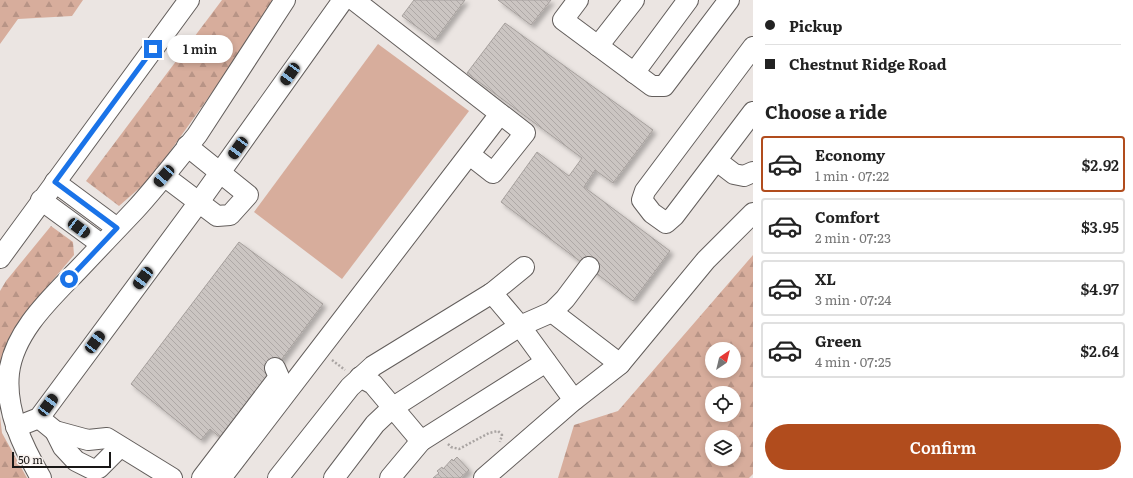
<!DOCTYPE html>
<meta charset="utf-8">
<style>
:root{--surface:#fff;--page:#f2f2f2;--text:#222;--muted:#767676;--line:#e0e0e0;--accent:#b14c1d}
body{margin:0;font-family:Literata,serif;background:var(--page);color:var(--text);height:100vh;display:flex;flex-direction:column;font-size:15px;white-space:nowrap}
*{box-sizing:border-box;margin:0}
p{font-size:13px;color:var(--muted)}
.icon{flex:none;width:22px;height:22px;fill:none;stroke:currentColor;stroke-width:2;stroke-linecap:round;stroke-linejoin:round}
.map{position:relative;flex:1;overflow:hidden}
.details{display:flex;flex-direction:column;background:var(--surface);width:380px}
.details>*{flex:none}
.hud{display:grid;align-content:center;height:88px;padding:0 12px;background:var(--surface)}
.needle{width:26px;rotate:35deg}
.tools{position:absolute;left:705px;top:342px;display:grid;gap:8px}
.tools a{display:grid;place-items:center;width:36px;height:36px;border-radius:50%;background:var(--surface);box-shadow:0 2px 6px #0003;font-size:20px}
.scale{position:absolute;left:12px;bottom:10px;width:99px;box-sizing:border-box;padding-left:4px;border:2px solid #191716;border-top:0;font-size:11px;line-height:14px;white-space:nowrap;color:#191716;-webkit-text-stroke:3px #f8f2ef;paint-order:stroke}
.end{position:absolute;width:18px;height:18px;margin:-9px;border:5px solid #1a73e8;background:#fff;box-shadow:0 0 0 2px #fff}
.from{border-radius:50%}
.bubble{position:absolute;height:28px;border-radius:14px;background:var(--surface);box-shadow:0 2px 6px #0003;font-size:13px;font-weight:600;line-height:28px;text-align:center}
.car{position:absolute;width:12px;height:24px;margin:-12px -6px;border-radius:5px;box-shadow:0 0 3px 1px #0007;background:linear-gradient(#222 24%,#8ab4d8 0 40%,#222 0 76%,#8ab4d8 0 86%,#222 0)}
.hud b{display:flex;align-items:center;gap:14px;height:38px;font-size:15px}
.hud b+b{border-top:1px solid var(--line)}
.hud i{width:10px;height:10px;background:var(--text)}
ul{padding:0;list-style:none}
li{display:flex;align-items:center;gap:12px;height:56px;margin:0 8px 6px;padding:0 4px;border:2px solid var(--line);border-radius:4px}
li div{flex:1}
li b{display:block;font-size:15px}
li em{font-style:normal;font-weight:600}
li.selected{border-color:var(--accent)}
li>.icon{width:36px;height:36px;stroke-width:1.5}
h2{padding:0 12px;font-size:18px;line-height:48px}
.button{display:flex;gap:8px;margin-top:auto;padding:8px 12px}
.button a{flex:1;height:46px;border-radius:24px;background:var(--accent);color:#fff;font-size:16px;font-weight:600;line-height:46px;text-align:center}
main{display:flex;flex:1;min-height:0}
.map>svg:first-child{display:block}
.green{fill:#d7ad9c}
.forest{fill:url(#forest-firs);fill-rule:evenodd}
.building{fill:url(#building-back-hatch);stroke:#a6a09d;filter:url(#shadow)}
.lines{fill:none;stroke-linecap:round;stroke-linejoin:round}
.minor-casing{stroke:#635e5c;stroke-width:22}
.path{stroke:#a9a4a2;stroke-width:2.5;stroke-dasharray:2 2;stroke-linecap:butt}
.minor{stroke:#fff;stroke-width:20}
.route{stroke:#1a73e8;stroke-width:5}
</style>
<main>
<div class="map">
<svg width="753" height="478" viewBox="0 0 753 478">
<defs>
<pattern id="forest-firs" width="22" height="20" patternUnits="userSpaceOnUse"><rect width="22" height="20" fill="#d7ad9c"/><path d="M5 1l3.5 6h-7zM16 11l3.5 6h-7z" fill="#b89486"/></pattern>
<pattern id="building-back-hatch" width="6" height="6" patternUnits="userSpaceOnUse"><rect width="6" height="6" fill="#cbc5c2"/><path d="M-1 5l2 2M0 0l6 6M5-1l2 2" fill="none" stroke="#aea8a6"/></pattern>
<filter id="shadow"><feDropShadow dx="3.5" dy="3.5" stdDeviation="2" flood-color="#0004"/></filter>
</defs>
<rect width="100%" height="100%" fill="#ebe5e2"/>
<polygon class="green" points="378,44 469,111 342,279 254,212"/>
<g class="forest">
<polygon points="0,0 83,0 72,16 18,19 0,44"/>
<polygon points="222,0 278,0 151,178 119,206 86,181"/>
<polygon points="51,226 73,242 74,255 36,300 20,325 0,389 0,291 6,281"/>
<path d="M 753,255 L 753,474 L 749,478 L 558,478 L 574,425 L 618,411 ZM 712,349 L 734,349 L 734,371 L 712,371 ZM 712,393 L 734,393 L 734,415 L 712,415 ZM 712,437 L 734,437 L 734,459 L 712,459 Z"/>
<polygon points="0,416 2,433 27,478 0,478"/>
</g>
<g class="building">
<polygon points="414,0 465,0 435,40 402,16"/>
<polygon points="498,0 551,0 531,25"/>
<polygon points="505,23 653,130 613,183 595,170 584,187 670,251 633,301 501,202 537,152 569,176 582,158 467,73"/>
<polygon points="239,242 323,304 222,439 210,429 201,440 131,384"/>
<polygon points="457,457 469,470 460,478 433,478 439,473 437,471 442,467 443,469 452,459 453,461"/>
</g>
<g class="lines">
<g class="minor-casing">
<g id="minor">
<polyline points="354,0 525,133 493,173 470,155"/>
<polyline points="578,0 563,20 652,86 664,86 729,0"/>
<polyline points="598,46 634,0"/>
<polyline points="753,47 645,191 642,200 652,213 666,223 674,216 753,112"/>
<polyline points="634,73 688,0"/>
<polyline points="717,161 734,174 744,176 753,172"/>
<polyline points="164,176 217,216 230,215 248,195 187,146"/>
<polyline points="55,182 117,228"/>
<polyline points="41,200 101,244"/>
<polyline points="0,258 189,0"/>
<polyline points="492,293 520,326 574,400"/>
<polyline points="552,312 620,364"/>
<polyline points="360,377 373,384 421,441"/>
<polyline points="39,418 55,431 88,440 107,438 172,478"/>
<polyline points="16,427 39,418 199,202 343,0"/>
<polyline points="55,431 63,447 76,461 94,470 99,468 120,447"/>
<path d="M 41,478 C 23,447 5,410 9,373 C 14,332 50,299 77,271 C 96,251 116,230 135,210 C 157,186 177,160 197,135 L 285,0"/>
<polyline points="202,478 279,377 275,368"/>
<polyline points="221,478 500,114"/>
<polyline points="278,478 350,387 373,366 492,293 524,267"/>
<polyline points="334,478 375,424 392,408 520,326 552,312 565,299 589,267"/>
<polyline points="390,478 421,441 546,362"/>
<polyline points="484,478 574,400 620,364 706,260 753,213"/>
</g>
</g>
<g class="path">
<polyline points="332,360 345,370"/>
<polyline points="448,444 451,447 459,449 489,433 498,431 502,435 500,442"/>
</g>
<use href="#minor" class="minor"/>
</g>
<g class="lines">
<polyline class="route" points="69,279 117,228 55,182 153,49"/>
</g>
</svg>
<div class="tools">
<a><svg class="needle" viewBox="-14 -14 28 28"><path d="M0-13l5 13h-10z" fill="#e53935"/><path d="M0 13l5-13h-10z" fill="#767676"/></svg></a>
<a><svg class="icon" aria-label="locate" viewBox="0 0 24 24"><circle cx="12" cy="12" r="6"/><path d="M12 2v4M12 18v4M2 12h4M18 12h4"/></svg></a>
<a><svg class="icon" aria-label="layers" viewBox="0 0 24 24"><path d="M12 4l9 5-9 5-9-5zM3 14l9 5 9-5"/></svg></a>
</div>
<div class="scale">50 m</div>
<i class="end from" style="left:69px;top:279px"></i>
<i class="end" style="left:153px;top:49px"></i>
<div class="bubble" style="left:167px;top:35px;width:66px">1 min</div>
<i class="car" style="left:290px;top:74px;rotate:215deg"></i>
<i class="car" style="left:238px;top:148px;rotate:216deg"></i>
<i class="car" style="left:164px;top:176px;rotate:221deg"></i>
<i class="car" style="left:79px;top:228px;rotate:127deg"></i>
<i class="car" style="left:143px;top:278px;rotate:217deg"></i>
<i class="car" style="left:95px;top:342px;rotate:37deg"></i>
<i class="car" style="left:48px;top:405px;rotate:37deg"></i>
</div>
<section class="details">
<div class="hud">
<b><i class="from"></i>Pickup</b>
<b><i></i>Chestnut Ridge Road</b>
</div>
<h2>Choose a ride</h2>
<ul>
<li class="selected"><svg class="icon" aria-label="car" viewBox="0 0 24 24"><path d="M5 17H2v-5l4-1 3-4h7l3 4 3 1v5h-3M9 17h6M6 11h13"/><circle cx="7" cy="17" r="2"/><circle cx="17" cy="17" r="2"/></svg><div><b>Economy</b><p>1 min · 07:22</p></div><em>$2.92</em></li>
<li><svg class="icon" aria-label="car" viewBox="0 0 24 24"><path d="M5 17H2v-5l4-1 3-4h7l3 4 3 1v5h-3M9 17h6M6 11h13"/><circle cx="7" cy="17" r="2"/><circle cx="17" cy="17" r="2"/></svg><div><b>Comfort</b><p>2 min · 07:23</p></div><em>$3.95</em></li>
<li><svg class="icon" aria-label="car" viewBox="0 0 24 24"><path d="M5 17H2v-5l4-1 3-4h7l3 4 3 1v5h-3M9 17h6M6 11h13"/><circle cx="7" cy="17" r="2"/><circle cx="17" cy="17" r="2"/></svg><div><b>XL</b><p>3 min · 07:24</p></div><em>$4.97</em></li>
<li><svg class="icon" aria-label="car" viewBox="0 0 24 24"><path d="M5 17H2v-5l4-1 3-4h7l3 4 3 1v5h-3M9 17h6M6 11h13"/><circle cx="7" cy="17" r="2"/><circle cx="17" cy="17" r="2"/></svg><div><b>Green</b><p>4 min · 07:25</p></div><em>$2.64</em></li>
</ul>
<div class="button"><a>Confirm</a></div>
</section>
</main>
